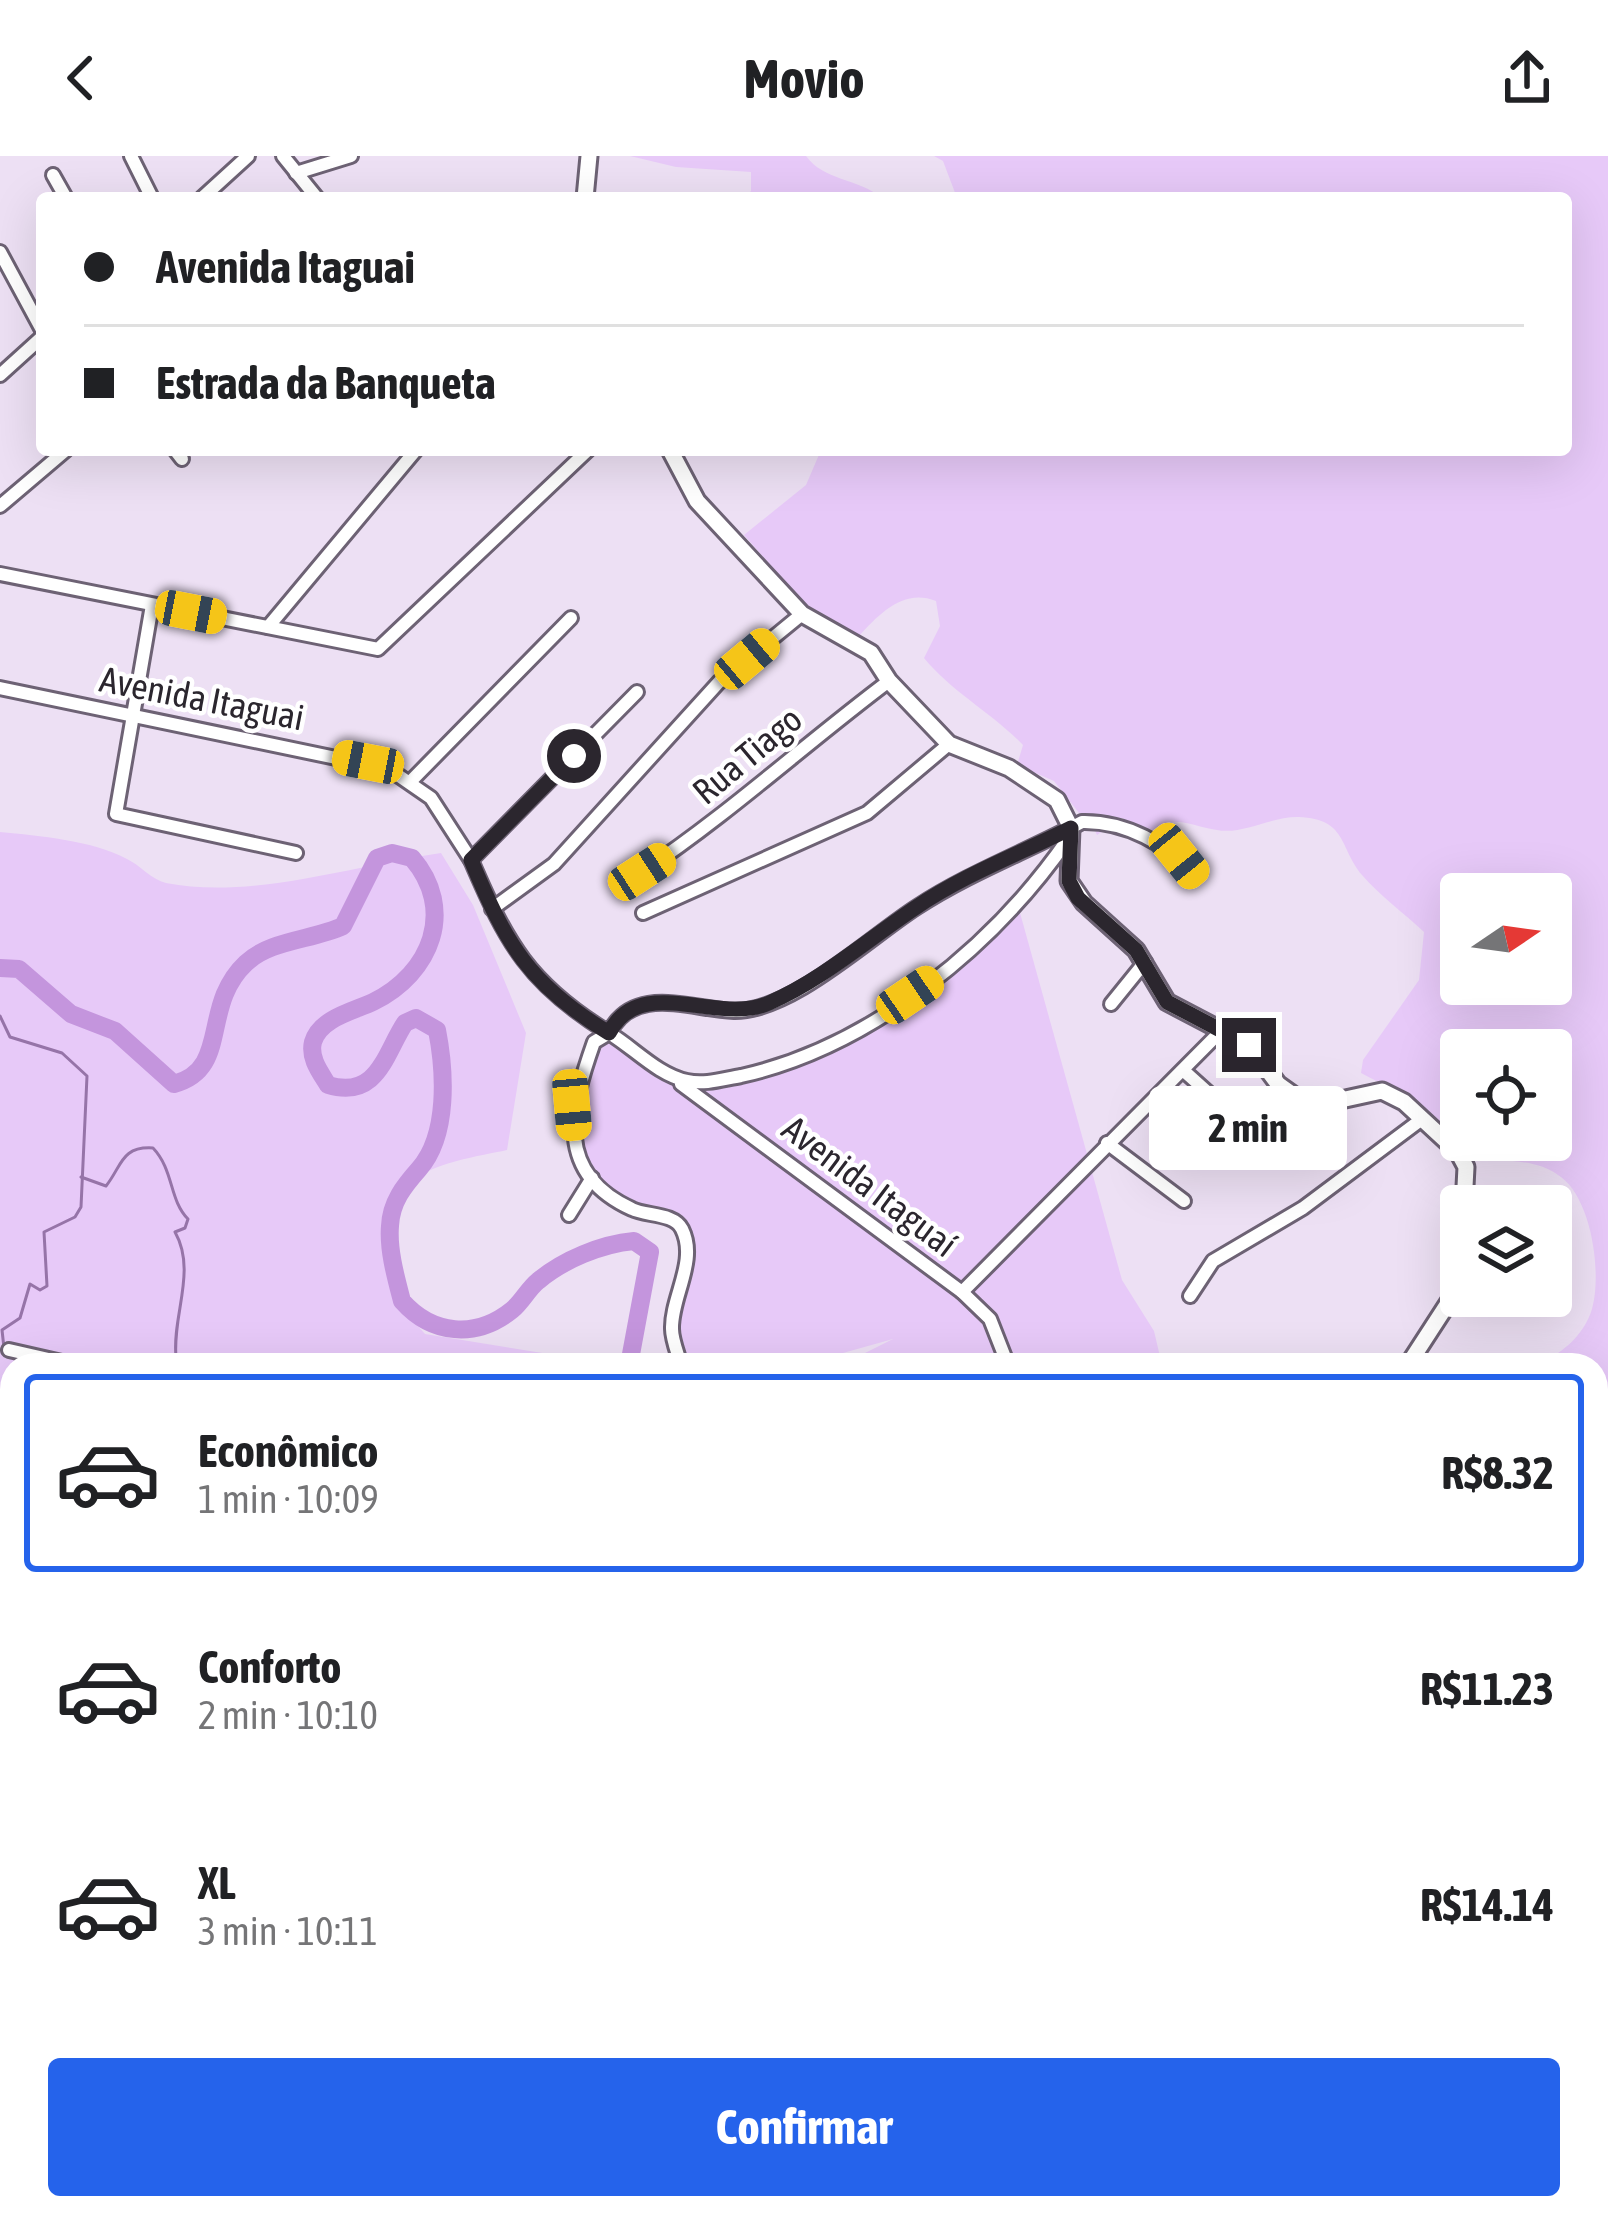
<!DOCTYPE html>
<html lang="pt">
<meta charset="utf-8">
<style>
:root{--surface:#fff;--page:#f6f6f6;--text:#202124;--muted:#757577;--line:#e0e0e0;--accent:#2563eb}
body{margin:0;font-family:"Asap Condensed",sans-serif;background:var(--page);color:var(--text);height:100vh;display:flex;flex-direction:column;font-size:45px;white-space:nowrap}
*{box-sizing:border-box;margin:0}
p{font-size:39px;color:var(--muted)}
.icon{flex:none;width:66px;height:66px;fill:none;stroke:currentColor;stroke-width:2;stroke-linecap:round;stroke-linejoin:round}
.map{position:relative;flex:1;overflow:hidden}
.sheet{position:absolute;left:0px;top:1197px;width:1608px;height:867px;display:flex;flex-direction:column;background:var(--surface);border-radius:36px 36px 0 0;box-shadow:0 12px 48px #0002}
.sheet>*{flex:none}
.hud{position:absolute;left:36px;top:36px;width:1536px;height:264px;border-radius:12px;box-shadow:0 12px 48px #0002;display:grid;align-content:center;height:264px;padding:0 48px;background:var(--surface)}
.needle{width:78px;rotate:77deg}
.buttons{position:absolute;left:1440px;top:717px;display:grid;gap:24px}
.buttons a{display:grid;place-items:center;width:132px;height:132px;border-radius:12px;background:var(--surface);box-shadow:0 12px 48px #0002;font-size:60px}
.end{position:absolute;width:54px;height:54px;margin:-27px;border:15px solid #2b262e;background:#fff;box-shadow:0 0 0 6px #fff}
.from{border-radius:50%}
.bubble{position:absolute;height:84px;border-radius:12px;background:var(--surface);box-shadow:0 12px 48px #0002;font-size:39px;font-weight:700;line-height:84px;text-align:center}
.car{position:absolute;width:36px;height:72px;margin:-36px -18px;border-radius:15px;box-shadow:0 0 9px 3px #0007;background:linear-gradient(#f5c518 24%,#345 0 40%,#f5c518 0 76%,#345 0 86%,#f5c518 0)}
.hud b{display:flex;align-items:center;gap:42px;height:114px;font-size:45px}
.hud b+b{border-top:3px solid var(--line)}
.hud i{width:30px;height:30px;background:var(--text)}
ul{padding:21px 0 0;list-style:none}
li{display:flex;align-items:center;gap:36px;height:198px;margin:0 24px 18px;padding:0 24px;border:6px solid transparent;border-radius:12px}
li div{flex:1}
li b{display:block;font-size:45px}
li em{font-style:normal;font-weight:700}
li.on{border-color:var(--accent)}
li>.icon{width:108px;height:108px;stroke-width:1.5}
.button{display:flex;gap:24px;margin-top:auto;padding:24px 48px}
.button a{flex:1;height:138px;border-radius:12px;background:var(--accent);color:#fff;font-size:48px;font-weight:700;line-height:138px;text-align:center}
header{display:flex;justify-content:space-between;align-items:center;height:156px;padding:0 48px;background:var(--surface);font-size:54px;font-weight:700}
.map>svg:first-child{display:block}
.green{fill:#e7c9f8;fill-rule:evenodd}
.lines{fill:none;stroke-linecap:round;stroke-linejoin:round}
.stream{stroke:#9674a8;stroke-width:3}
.river{stroke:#c495dd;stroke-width:18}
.minor-casing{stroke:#6d6274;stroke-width:18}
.tertiary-casing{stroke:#6d6274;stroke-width:21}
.minor{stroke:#fff;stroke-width:12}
.tertiary{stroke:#fff;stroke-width:15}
.route{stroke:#2b262e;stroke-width:15}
.labels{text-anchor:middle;stroke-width:9;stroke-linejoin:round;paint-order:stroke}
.street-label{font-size:36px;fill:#2b262e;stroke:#fff}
</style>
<header><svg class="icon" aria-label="back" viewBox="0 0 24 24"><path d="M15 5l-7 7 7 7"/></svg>Movio<svg class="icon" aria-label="share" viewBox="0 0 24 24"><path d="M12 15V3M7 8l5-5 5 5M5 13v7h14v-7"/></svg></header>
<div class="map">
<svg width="1608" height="2062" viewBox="0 0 1608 2062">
<rect width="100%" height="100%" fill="#ede0f4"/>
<g class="green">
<path d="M 630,0 L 806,0 C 824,25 858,22 882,42 L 745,42 L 751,35 L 751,16 L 676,11 Z"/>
<path d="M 934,0 L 1608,0 L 1608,1713 L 1596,1700 L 1596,1209 L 1533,1209 C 1559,1201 1584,1180 1592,1153 C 1602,1118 1592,1044 1561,1021 C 1535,1001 1502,1006 1471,1002 L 1450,974 L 1417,946 L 1361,917 L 1363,904 L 1419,824 L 1424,776 C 1404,757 1380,740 1362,719 C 1339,691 1347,663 1299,661 C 1272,660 1243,679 1217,674 C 1190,670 1169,655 1148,679 L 1122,662 L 1097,679 L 1088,660 L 1079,657 L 1054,625 L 1017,609 L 1023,589 C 992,557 952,536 924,502 L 940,470 L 936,445 C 904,432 880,457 859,480 L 809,454 L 744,379 L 806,329 L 821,294 L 1566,294 L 1566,42 L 957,42 L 943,5 ZM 1461,738 L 1551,738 L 1551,828 L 1461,828 ZM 1461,894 L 1551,894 L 1551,984 L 1461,984 Z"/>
<path d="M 0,676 C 40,680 91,684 127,703 C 140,709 152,724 166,727 C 252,744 355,709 441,697 L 473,749 L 526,877 L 507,994 C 480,1000 428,1007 409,1029 C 375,1069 394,1144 425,1178 L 611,1208 L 12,1209 L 12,1694 L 0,1702 Z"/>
<path d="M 1017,746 L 1122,1124 L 1154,1175 L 1162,1209 L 841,1209 L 893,1183 L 800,1209 L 682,1209 L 672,1172 L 686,1109 L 684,1075 C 628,1052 567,1020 572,950 C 574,929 587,905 594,886 L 624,886 L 671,920 L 708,927 L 845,882 L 942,818 Z"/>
<polygon points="1215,2052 1343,2052 1345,2062 1234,2062"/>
</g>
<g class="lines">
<g class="stream">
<polyline points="0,860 10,881 62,897 87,920 81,1051 75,1061 44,1076 47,1130 40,1134 30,1128 20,1162 2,1174 4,1192"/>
<path d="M 81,1021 L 106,1030 C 122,1010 121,990 153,992 C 174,1014 169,1044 188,1063 L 185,1072 L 175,1076 C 197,1115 172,1159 176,1201 L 185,1209"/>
<polyline points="1007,2062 1018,2052"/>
</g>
<g class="river">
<path d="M 0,812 L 19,813 L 71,858 L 115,875 L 174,928 C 231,913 200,850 246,807 C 270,784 313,784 343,770 L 377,702 L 392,697 L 412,702 C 456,753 432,817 373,846 C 354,855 320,862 313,886 C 309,902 320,916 328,929 C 378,944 385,897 405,867 L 416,862 L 437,874 C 445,915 449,979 419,1013 C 404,1030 391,1046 390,1070 C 388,1094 396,1122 402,1145 C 432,1179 476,1183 512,1154 C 522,1146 528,1133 538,1125 C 563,1104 601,1088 634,1085 L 650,1096 L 629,1209"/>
<polyline points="1147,2052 1168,2062"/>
</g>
<g class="minor-casing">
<g id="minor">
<polyline points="131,0 152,42"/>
<polyline points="283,0 317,42"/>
<polyline points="296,17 351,0"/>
<polyline points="53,19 66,42"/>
<polyline points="202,42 248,0"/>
<polyline points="0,96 42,174"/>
<polyline points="0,219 42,181"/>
<polyline points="175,294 182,303"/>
<polyline points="0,350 66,294"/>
<polyline points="0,418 378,493 588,294"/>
<polyline points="152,449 116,658 296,697"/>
<polyline points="268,471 416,294"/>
<polyline points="0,532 389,613 431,642 471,704 637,536"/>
<polyline points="410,626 571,462"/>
<path d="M 471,704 C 507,788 529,828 609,877 C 634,828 689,853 734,855 C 791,856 870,781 917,751 C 969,717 1028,695 1082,666 C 1125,665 1168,688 1195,720"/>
<path d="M 642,716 C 729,658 805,588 889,525"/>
<polyline points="492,753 554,708 719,526 802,458"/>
<polyline points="643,757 867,657 949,588"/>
<polyline points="1111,848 1145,806"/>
<polyline points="1184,915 1234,960"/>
<polyline points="681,928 962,1136 990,1163 1008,1209"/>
<polyline points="1184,979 1216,944"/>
<polyline points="1107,987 1184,1045"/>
<polyline points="569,1059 592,1022"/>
<polyline points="962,1136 1220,876"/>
<polyline points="1190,1140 1213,1105 1303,1052 1422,963"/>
<polyline points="9,1194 75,1209"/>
<path d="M 681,1209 C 678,1198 672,1184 672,1173 C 671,1141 698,1105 682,1073 C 674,1057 646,1060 632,1053 C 553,1017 571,951 594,886 L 609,877 C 634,892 658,919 687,925 C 705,929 723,923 741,920 C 871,891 993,791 1068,683"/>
<polyline points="0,1659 12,1637"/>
<polyline points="0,1802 12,1793"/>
<polyline points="1596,1803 1604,1843 1600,1960 1608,1978"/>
<polyline points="158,2062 158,2052"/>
</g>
</g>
<g class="tertiary-casing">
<g id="tertiary">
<polyline points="585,42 589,0"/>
<polyline points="670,294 697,345 802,458 871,497 889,525 949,588 1009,612 1057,644 1071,672 1069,725 1084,747 1136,794 1167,846 1249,889 1278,928 1299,943 1327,947 1382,935 1404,946 1458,996 1466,1011 1464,1050"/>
<polyline points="1408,1209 1454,1138 1461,1064"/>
<polyline points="1596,1789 1608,1799"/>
</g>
</g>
<use href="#minor" class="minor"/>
<use href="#tertiary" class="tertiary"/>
</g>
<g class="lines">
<path class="route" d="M 574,600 L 471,704 C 506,788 529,829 609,877 C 641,816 718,870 769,847 C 822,824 867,784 915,752 C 963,719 1019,698 1071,672 L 1069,725 L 1078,742 L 1136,794 L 1167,846 L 1249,889"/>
</g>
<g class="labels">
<g class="street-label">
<text transform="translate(202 542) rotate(11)" y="13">Avenida Itaguai</text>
<text transform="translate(747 599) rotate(-40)" y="13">Rua Tiago</text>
<text transform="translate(870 1030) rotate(37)" y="13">Avenida Itaguaí</text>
</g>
</g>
</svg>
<div class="buttons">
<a><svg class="needle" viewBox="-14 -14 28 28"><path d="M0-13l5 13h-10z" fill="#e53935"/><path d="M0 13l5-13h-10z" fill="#757577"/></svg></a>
<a><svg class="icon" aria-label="locate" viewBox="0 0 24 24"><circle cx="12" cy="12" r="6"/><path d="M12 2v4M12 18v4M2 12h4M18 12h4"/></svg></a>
<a><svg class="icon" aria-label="layers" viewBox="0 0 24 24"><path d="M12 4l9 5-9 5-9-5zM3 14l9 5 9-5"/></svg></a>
</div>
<i class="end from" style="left:574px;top:600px"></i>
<i class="end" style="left:1249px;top:889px"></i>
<div class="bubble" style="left:1149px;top:930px;width:198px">2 min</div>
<i class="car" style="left:191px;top:456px;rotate:101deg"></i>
<i class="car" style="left:747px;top:503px;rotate:50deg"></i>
<i class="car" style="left:368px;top:606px;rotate:281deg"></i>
<i class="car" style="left:1179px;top:700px;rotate:141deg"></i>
<i class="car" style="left:642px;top:716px;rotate:57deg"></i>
<i class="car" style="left:910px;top:839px;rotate:56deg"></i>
<i class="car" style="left:572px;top:949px;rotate:175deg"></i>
<div class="hud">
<b><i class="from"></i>Avenida Itaguai</b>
<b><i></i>Estrada da Banqueta</b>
</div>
<section class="sheet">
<ul>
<li class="on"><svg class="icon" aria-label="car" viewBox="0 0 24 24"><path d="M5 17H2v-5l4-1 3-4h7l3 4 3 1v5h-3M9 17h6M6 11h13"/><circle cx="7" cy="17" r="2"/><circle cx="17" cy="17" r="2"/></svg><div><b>Econômico</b><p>1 min · 10:09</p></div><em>R$8.32</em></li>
<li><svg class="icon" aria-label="car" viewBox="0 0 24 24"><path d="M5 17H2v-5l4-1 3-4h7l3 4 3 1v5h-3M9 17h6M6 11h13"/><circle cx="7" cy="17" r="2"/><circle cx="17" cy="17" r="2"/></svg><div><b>Conforto</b><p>2 min · 10:10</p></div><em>R$11.23</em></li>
<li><svg class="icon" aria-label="car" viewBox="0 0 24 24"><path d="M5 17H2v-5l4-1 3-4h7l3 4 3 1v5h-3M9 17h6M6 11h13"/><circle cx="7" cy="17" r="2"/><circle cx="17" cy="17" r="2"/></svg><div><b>XL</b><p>3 min · 10:11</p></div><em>R$14.14</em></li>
</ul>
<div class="button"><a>Confirmar</a></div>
</section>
</div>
